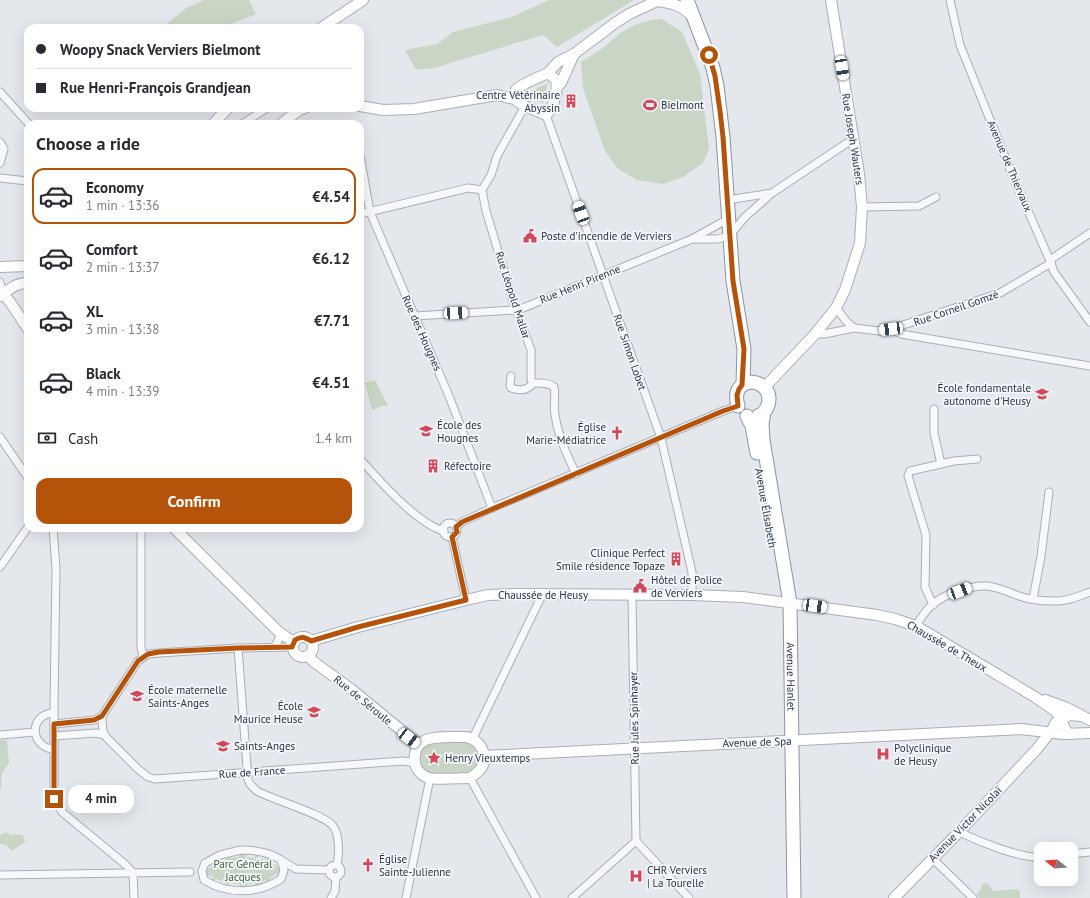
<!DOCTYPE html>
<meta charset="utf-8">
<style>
:root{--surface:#fff;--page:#f7f7f7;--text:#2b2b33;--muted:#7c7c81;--line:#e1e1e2;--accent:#b45309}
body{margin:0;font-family:"PT Sans",sans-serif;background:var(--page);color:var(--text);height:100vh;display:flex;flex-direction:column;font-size:15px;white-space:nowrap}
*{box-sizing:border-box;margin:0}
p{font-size:13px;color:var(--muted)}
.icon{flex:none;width:22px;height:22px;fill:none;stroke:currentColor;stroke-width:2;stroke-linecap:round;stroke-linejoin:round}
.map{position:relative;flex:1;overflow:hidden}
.sheet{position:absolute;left:24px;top:120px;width:340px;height:412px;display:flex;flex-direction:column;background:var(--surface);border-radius:12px;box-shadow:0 4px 16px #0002}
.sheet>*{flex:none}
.guide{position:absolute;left:24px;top:24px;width:340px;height:88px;border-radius:12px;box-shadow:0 4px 16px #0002;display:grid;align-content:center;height:88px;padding:0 12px;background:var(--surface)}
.needle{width:26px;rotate:287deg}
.controls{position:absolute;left:1034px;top:842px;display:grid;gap:8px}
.controls a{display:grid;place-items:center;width:44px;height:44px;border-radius:8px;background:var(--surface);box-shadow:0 4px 16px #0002;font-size:20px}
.end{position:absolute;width:18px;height:18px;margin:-9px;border:5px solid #b45309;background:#fff;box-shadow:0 0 0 2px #fff}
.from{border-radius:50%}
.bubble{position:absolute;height:28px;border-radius:12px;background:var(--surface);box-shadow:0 4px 16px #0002;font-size:13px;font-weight:700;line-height:28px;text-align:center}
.car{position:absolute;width:12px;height:24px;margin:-12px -6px;border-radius:5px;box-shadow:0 0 3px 1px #0007;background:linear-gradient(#fff 24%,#345 0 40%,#fff 0 76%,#345 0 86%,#fff 0)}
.guide b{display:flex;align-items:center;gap:14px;height:38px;font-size:15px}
.guide b+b{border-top:1px solid var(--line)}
.guide i{width:10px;height:10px;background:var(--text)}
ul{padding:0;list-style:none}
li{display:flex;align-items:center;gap:12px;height:56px;margin:0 8px 6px;padding:0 4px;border:2px solid transparent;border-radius:12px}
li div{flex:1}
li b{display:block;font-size:15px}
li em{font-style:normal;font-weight:700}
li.selected{border-color:var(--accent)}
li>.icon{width:36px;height:36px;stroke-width:1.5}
h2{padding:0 12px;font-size:18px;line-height:48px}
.pay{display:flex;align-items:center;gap:10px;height:44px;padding:0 12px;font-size:15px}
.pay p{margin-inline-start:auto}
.cta{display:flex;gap:8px;margin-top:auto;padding:8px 12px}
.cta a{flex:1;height:46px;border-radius:12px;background:var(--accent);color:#fff;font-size:16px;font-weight:700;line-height:46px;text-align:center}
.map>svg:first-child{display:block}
.green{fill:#c9d6c5}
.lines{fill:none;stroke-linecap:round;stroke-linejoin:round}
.street-casing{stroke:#a9aeb7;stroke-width:9}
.secondary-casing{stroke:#a9aeb7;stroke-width:12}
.highway-casing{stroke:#8b94a3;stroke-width:15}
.street{stroke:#f7f8fa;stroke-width:7}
.secondary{stroke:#fff;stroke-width:10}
.highway{stroke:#fff;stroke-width:13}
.route{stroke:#b45309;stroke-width:5}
.labels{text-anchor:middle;stroke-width:3.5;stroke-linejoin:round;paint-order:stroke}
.poi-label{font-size:11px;fill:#2b3445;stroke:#f4f6f9;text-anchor:start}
.street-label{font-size:11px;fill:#2b3445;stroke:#f4f6f9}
.park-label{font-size:11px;fill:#3f6138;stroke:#f4f6f9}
</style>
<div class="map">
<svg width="1090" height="898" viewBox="0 0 1090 898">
<rect width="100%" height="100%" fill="#e4e7ec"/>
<g class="green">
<polygon points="204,0 249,0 256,14 221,28 162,28 186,8"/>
<polygon points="549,0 634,0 557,47 543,35 434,68 416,70 405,50 437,44 453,32 512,17"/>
<polygon points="662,19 682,32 700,74 709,148 703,163 683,177 663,184 637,180 618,169 605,151 583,88 581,62 603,48 619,34 634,25 651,20"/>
<polygon points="548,83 543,103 527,95 527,93"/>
<polygon points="375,380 388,406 382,406 372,410 365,383"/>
<polygon points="0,740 7,740 9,763 2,773 1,789 0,790"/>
<polygon points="468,741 478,748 481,760 478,766 470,773 433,775 426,773 419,764 419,750 429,742"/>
<polygon points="6,832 10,835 15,834 23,835 25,842 12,851 6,845 0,844 0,835"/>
<polygon points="246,852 246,857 255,858 256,853 259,854 258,858 266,860 267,856 271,857 269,861 277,866 281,864 281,875 277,873 270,878 272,883 269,884 267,880 262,881 263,886 256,887 254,883 247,884 247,888 240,889 240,884 229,883 228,887 225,887 226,882 216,879 213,882 211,881 213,877 210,875 206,877 205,869 206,866 210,868 213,864 212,860 214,859 216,863 227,859 226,855 229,854 230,858 239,857 239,853"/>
<polygon points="984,883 989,885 993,891 1018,889 1020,893 1020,898 980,898 977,895"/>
</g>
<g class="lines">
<g class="street-casing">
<g id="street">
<polyline points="950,0 960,45 1014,179 1051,263 1054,272 1090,322"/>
<polyline points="0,92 29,124"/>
<path d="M 525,106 L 497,156 L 491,175 L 482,190 L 486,211 L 516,310 L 531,350 L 531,380 L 533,383 C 540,383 548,382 554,387 C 556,396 553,406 555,415 C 558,436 567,455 576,474"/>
<polyline points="546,115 661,438 692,572 692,595"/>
<polyline points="242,124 267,108"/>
<polyline points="0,142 4,149 0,163"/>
<polyline points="360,155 370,212 449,396 492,508"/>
<polyline points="0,178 28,181"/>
<polyline points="727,200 772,193"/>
<polyline points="862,207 919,206 936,197"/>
<polyline points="360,214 468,188 482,190"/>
<polyline points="693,239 717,239 729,236 745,217 772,193 847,143 853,141"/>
<polyline points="1050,260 1090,233"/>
<polyline points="0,282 3,294"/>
<polyline points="836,308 847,322 854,328"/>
<polyline points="415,316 516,310 523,308 692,239 728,219"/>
<polyline points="891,329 901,334 1090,366"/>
<polyline points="815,334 824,334 854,328 879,331 891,329 1000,293 1051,263"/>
<path d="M 511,376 L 510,386 L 511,388 C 520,391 528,391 533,383"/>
<polyline points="934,409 934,433 941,464"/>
<polyline points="0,437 28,478"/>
<path d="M 360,459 C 379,480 417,524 444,531"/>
<circle cx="450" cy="530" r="7"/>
<polyline points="456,527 462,522 492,508 723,411 738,406"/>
<polyline points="53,528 56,568 54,707 54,799 56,803 62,812 126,865 133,873 134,898"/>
<polyline points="141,528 141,647 143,657"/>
<polyline points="452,537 466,600"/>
<polyline points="0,567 28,527"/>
<polyline points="632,595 636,841"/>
<polyline points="1033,599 1041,556 1049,492"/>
<polyline points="933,605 925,587 926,535 908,476 910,471 954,461 977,459"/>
<path d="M 916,626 C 920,619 926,610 933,604 C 945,594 971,585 987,586 C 998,587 1008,592 1019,596 C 1030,600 1043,601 1055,601 C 1066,602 1079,596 1090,592"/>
<polyline points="274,647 278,641 280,633"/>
<polyline points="292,647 238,648 159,653 148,654 138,661 102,716 102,721 103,731 106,737 138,769 148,777 155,779 403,761 410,762 415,765"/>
<path d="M 238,648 L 248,780 L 250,784 L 257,791 C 273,800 324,814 333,826 C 340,835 339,855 337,865"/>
<path d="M 54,713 C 28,714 30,748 54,749"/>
<polyline points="54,724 94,720 102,716"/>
<polyline points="0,735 35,732"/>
<polyline points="54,736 96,733 105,735"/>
<polyline points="473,738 543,593"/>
<polyline points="470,778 536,898"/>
<path d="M 959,832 C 978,841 1021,859 1041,857"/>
<polyline points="636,841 689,898"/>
<path d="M 241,850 C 255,850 269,852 281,860 L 284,870 L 281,879 C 258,894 228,895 204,880 L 202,871 L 205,863 L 220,855 Z"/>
<polyline points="1071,854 1090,852"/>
<polyline points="932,858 973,898"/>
<polyline points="281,860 296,869 329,870"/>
<circle cx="335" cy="871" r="6"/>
<polyline points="0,875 190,872"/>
<polyline points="331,898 335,891 336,877"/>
<polyline points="406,898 430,778"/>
<polyline points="572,898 636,841"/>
</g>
</g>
<g class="secondary-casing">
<g id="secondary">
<path d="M 656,1 C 673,3 681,5 693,17"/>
<polyline points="321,28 363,0"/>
<polyline points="548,73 558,62 574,54 615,23 629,14 659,0"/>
<polyline points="557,87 561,83 574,54"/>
<path d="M 360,106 L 383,110 L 414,109 L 497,95 L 514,99 L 525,106 L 546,115 C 554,109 558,89 556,80 L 548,73 C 540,77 521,84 516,90 C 514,93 514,96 514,99"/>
<polyline points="213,124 228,108"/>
<polyline points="281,124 299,110 305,108"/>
<polyline points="0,267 28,266"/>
<polyline points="3,294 10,302 28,329"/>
<path d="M 0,296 C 11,289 14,283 28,283"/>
<polyline points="764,388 815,334 836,308 845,290 860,243 862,207 859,174 831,0"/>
<polyline points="174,528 280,633 294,642"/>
<circle cx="303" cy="647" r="10"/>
<path d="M 311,641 L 358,627 L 466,600 L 488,595 L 514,594 L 692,595 L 743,597 L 877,615 L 895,619 L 916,626 L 1035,697 C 1043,703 1053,708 1059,715 C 1064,722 1062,729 1070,734"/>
<polyline points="308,656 314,662 351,689 418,744"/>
<polyline points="1045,700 1067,708 1090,720"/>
<path d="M 466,737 C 479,739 489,754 482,767 C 479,772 474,775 470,778 C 460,778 437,780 429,778 C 422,776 416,770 415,763 C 411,731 445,738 466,737 Z"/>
<polyline points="484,756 1021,729 1063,734 1090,733"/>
<polyline points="894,898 959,832 1036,750 1052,730 1056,722 1069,715 1081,716"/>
</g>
</g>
<g class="highway-casing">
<g id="highway">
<polyline points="687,0 713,68 717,86 723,137 733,281 744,349 743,385"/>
<path d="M 738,406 C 728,372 776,377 768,405 C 766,411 763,414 758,416"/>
<path id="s1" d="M 764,412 L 762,424 L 763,440 L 790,603 L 794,898"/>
<polyline points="747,416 752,426 757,453"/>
</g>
</g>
<use href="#street" class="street"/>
<use href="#secondary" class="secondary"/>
<use href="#highway" class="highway"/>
</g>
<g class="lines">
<path class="route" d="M 54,799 L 54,724 L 94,720 L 102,716 L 138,661 L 148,654 L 159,652 L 238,648 L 292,647 L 295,640 C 301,636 305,637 311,641 L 358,627 L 466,600 L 452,537 L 457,532 L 456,527 L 462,522 L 723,411 L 738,406 L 737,395 L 739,389 L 742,385 L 744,349 L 733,281 L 723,137 L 720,111 L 715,76 L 709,55"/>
</g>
<defs>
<g id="building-bare" transform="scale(1.08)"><path d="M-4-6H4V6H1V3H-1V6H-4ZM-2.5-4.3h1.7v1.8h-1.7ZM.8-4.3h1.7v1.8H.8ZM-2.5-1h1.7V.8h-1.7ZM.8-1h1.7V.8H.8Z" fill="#d1495b" stroke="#f4f6f9" stroke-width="2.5" paint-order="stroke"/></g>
<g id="stadium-bare" transform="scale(1.08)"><path d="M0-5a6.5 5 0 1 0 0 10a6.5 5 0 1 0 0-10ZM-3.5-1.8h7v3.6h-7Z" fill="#d1495b" stroke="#f4f6f9" stroke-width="2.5" paint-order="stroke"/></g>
<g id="civic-bare" transform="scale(1.08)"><path d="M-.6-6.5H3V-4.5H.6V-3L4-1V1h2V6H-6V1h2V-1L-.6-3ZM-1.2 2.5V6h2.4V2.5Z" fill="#d1495b" stroke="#f4f6f9" stroke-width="2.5" paint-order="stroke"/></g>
<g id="school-bare" transform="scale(1.08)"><path d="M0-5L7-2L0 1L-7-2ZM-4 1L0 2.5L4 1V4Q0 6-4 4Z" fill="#d1495b" stroke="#f4f6f9" stroke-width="2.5" paint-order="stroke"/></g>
<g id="church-bare" transform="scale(1.08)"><path d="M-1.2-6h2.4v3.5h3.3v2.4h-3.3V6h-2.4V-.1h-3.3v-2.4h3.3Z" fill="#d1495b" stroke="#f4f6f9" stroke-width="2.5" paint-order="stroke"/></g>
<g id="hospital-bare" transform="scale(1.08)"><path d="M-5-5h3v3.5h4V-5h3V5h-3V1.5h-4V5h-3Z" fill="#d1495b" stroke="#f4f6f9" stroke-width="2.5" paint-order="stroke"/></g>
<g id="sight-bare" transform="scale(1.08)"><path d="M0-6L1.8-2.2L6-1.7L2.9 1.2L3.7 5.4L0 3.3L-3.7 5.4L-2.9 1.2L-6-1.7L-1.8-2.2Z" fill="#d1495b" stroke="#f4f6f9" stroke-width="2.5" paint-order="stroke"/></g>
</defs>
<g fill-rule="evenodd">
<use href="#building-bare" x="571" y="101"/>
<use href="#stadium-bare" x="650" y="105"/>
<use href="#civic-bare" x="530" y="236"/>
<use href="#school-bare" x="1042" y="394"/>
<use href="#school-bare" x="426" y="431"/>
<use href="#church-bare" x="617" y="433"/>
<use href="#building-bare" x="433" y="466"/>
<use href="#building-bare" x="676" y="559"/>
<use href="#civic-bare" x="640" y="586"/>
<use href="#school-bare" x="137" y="696"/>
<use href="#school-bare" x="314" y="712"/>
<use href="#school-bare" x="223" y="746"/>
<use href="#hospital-bare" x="883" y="754"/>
<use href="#sight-bare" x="434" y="758"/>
<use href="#church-bare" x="368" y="865"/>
<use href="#hospital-bare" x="636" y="876"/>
</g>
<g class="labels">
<g class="poi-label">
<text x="560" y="99" text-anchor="end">Centre Vétérinaire<tspan x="560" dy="13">Abyssin</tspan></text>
<text x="661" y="109">Bielmont</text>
<text x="541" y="240">Poste d'incendie de Verviers</text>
<text x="1031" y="392" text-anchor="end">École fondamentale<tspan x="1031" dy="13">autonome d'Heusy</tspan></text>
<text x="437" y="429">École des<tspan x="437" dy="13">Hougnes</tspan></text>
<text x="606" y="431" text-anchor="end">Église<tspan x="606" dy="13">Marie-Médiatrice</tspan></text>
<text x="444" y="470">Réfectoire</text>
<text x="665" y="557" text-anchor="end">Clinique Perfect<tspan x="665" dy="13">Smile résidence Topaze</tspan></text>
<text x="651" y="584">Hôtel de Police<tspan x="651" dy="13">de Verviers</tspan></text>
<text x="148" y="694">École maternelle<tspan x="148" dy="13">Saints-Anges</tspan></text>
<text x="303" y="710" text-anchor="end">École<tspan x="303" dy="13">Maurice Heuse</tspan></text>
<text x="234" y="750">Saints-Anges</text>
<text x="894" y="752">Polyclinique<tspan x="894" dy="13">de Heusy</tspan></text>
<text x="445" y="762">Henry Vieuxtemps</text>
<text x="379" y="863">Église<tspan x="379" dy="13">Sainte-Julienne</tspan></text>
<text x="647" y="874">CHR Verviers<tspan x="647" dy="13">| La Tourelle</tspan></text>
</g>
<g class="street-label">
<text transform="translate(853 139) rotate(81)" y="4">Rue Joseph Wauters</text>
<text transform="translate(1010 166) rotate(67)" y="4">Avenue de Thiervaux</text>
<text transform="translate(580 284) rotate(-22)" y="4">Rue Henri Pirenne</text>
<text transform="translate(513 295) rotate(72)" y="4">Rue Léopold Mallar</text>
<text transform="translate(956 308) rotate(-19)" y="4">Rue Corneil Gomzé</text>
<text transform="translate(422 333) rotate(66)" y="4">Rue des Hougnes</text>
<text transform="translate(630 352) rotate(71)" y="4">Rue Simon Lobet</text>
<text transform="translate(766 508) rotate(80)" y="4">Avenue Élisabeth</text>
<text x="543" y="599">Chaussée de Heusy</text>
<text transform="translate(947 646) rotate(30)" y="4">Chaussée de Theux</text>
<text dy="4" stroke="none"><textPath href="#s1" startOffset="267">Avenue Hanlet</textPath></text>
<text transform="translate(363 700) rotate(39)" y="4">Rue de Séroule</text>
<text transform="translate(634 718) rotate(-91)" y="4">Rue Jules Spinhayer</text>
<text transform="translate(757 742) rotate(-2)" y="4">Avenue de Spa</text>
<text transform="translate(252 772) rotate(-4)" y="4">Rue de France</text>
<text transform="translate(965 824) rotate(-46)" y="4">Avenue Victor Nicolaï</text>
</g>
<g class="park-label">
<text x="243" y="868">Parc Général<tspan x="243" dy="13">Jacques</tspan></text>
</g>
</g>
</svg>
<div class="controls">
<a><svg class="needle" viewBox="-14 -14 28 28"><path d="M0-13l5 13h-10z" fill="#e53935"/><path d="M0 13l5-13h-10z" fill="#7c7c81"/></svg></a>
</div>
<i class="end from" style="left:709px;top:55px"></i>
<i class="end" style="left:54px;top:799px"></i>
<div class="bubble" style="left:68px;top:785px;width:66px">4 min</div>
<i class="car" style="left:842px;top:68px;rotate:171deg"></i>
<i class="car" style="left:581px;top:213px;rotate:340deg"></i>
<i class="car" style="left:456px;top:313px;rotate:87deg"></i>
<i class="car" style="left:891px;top:329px;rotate:263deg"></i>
<i class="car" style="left:960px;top:591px;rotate:69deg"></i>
<i class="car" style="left:815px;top:606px;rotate:98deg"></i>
<i class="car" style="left:409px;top:738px;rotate:127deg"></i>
<div class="guide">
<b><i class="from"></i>Woopy Snack Verviers Bielmont</b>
<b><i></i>Rue Henri-François Grandjean</b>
</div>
<section class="sheet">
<h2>Choose a ride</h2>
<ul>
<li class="selected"><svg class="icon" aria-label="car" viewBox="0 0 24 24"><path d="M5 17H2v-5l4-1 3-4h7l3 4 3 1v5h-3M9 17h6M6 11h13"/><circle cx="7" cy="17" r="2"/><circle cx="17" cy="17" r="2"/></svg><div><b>Economy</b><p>1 min · 13:36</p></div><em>€4.54</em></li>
<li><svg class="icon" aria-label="car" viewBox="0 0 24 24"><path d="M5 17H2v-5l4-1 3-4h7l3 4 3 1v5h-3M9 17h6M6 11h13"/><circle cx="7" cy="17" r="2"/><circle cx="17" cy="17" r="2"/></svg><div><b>Comfort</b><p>2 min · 13:37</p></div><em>€6.12</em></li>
<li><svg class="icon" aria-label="car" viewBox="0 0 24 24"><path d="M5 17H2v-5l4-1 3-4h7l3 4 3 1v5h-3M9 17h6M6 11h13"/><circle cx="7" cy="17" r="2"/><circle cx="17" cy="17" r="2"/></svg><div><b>XL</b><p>3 min · 13:38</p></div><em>€7.71</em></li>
<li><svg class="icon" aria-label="car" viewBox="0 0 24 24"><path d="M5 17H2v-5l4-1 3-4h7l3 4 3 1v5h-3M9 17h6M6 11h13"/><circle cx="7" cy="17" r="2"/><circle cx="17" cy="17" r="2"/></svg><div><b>Black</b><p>4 min · 13:39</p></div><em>€4.51</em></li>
</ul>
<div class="pay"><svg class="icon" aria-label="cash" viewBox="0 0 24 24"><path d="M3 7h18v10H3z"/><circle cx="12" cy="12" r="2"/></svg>Cash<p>1.4 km</p></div>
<div class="cta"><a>Confirm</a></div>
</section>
</div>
